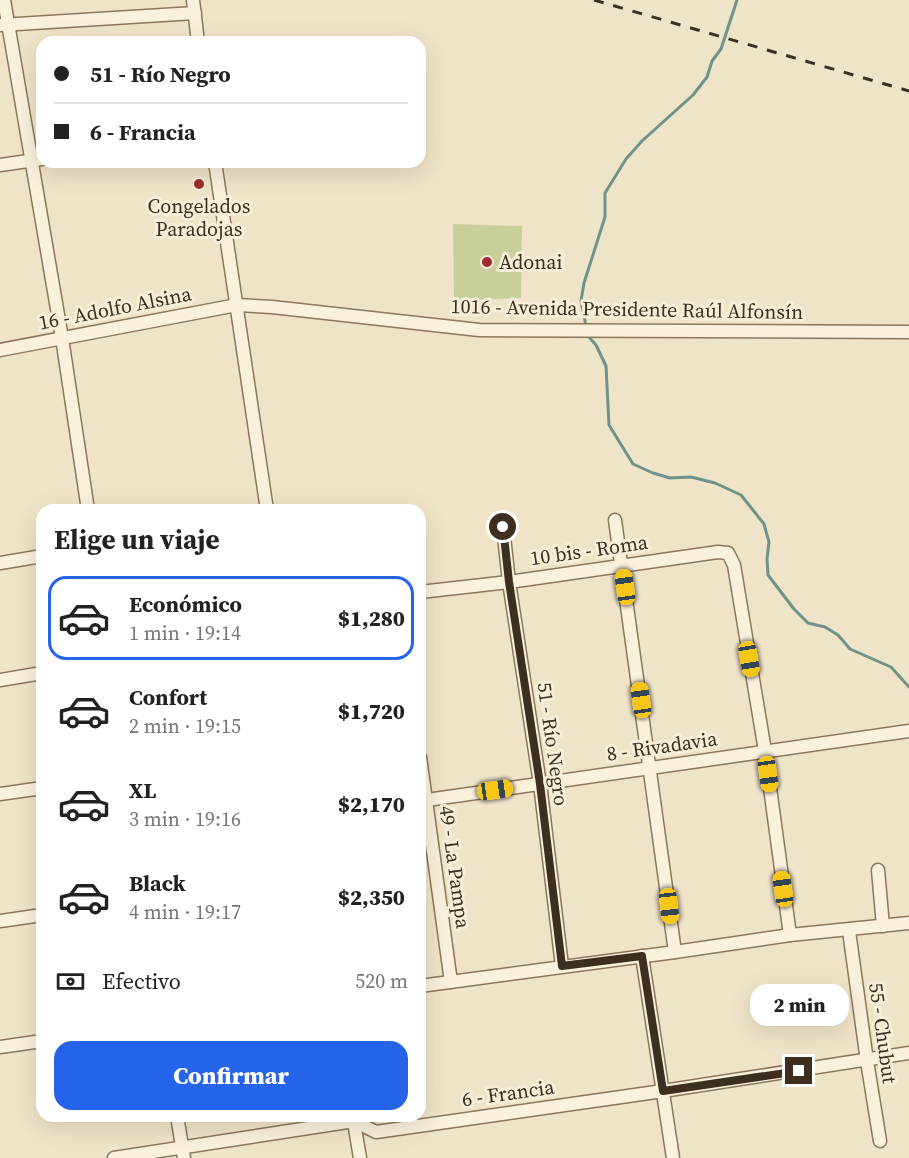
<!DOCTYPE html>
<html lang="es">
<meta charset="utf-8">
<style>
:root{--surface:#fff;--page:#f6f6f6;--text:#222;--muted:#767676;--line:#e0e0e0;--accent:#2563eb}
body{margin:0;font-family:"Source Serif 4",serif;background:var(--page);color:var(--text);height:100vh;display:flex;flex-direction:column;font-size:22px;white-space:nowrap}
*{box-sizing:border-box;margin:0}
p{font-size:20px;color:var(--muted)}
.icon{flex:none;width:33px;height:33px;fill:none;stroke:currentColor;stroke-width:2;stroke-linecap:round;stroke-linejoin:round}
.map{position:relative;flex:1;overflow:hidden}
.details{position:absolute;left:36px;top:504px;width:390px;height:618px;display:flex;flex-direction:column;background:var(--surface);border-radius:18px;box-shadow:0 6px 24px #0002}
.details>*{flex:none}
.guide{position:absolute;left:36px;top:36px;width:390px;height:132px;border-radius:18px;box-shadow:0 6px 24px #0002;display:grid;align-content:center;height:132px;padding:0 18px;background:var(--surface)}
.end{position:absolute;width:27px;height:27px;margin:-14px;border:8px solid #3d2e20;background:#fff;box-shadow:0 0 0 3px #fff}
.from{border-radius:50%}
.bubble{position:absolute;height:42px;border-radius:18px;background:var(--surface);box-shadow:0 6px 24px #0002;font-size:20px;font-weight:800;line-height:42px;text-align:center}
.car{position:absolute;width:18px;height:36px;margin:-18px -9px;border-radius:8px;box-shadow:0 0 4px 2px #0007;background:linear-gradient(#f5c518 24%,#345 0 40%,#f5c518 0 76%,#345 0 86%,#f5c518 0)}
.guide b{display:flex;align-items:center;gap:21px;height:57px;font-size:22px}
.guide b+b{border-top:2px solid var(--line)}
.guide i{width:15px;height:15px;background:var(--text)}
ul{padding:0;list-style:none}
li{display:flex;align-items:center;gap:18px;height:84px;margin:0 12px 9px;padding:0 6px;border:3px solid transparent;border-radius:18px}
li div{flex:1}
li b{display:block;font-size:22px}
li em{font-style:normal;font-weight:800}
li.selected{border-color:var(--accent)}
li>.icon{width:54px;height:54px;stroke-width:1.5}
h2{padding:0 18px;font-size:27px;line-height:72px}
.pay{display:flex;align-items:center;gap:15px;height:66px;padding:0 18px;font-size:22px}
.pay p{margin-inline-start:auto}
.cta{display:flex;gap:12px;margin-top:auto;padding:12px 18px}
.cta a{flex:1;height:69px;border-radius:18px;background:var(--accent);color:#fff;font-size:24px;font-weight:800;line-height:69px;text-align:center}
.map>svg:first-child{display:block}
.green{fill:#c9cf9b}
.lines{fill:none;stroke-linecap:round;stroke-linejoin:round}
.stream{stroke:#6f938a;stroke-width:3}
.minor-casing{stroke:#8d765c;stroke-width:15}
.minor{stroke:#faf1dc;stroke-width:12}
.rail{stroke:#3d2e20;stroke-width:3;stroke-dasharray:10 10;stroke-linecap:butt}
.route{stroke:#3d2e20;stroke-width:8}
.poi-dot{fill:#9e2a2b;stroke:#f7eed8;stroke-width:2}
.labels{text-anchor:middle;stroke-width:6;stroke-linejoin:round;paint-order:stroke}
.poi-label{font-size:20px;fill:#3d2e20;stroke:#f7eed8}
.street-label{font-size:20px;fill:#3d2e20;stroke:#f7eed8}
</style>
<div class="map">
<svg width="909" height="1158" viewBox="0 0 909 1158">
<rect width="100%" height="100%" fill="#f0e4c8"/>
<polygon class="green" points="453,224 522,226 521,298 454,301"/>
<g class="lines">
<g class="stream">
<polyline points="586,326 581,301 584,283 605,217 605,193 626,159 642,141 693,95 707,77 712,61 721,49 737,0"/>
<polyline points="587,335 596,345 606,366 609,425 633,464 653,473 670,478 691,477 715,483 741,495 764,524 769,542 767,559 768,575 794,609 808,623 825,627 838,635 850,649 891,667 909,687"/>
</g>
<g class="minor-casing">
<g id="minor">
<polyline points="4,0 62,338 88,510"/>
<polyline points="193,0 198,42"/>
<polyline points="1,25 195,13"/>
<polyline points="215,162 267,510"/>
<polyline points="0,165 42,159"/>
<polyline points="0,350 237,305 272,307 479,330 909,332"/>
<polyline points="615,520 675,952"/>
<polyline points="503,527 509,582 540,784 562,966"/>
<polyline points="0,563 42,556"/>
<polyline points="420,592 509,582 718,552 728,553 734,565 765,751 790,935"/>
<polyline points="0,680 42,673"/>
<polyline points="420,757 451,982"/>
<polyline points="0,794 42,788"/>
<polyline points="420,801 909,731"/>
<polyline points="878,870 883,926"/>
<polyline points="0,921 42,915"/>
<polyline points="849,931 867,1061 880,1141"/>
<polyline points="642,956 673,1158"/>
<polyline points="420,986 675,952 790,935 909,923"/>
<polyline points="0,1047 42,1041"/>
<polyline points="177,1116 184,1158"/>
<polyline points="353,1116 360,1158"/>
<polyline points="114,1158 354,1121 376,1132 663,1091 909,1053"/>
</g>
</g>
<use href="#minor" class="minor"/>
<polyline class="rail" points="594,0 909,91"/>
</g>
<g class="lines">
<polyline class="route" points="503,527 509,582 540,784 562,966 642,956 663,1091 799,1071"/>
</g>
<g class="poi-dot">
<circle cx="199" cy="184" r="6"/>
<circle cx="487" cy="262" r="6"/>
</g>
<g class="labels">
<g class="poi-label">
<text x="199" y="213">Congelados<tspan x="199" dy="23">Paradojas</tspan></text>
<text x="499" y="269" text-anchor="start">Adonai</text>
</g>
<g class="street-label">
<text transform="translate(115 308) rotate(-11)" y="7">16 - Adolfo Alsina</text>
<text transform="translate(627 309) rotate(1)" y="7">1016 - Avenida Presidente Raúl Alfonsín</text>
<text transform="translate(589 550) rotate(-8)" y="7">10 bis - Roma</text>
<text transform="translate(553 744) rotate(82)" y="7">51 - Río Negro</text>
<text transform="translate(662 746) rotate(-8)" y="7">8 - Rivadavia</text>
<text transform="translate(455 867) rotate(82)" y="7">49 - La Pampa</text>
<text transform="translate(883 1033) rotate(82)" y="7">55 - Chubut</text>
<text transform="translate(508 1093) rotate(-8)" y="7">6 - Francia</text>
</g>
</g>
</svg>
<i class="end from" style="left:503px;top:527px"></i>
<i class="end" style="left:799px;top:1071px"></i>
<div class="bubble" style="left:750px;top:984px;width:99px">2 min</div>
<i class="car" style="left:625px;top:587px;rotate:352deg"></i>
<i class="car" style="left:749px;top:659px;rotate:170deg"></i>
<i class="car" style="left:641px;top:700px;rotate:352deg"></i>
<i class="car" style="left:768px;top:774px;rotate:172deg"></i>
<i class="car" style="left:495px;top:790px;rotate:82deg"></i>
<i class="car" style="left:783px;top:889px;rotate:352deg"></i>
<i class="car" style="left:669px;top:906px;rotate:173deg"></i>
<div class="guide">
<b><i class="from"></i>51 - Río Negro</b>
<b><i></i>6 - Francia</b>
</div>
<section class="details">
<h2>Elige un viaje</h2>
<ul>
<li class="selected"><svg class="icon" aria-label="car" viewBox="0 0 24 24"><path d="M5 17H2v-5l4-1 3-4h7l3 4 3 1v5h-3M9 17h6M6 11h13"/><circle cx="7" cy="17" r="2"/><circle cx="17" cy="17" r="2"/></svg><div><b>Económico</b><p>1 min · 19:14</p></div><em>$1,280</em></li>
<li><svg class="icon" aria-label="car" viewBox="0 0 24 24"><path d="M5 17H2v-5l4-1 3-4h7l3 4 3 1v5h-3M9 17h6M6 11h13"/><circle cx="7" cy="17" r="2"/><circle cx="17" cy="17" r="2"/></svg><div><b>Confort</b><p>2 min · 19:15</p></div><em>$1,720</em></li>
<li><svg class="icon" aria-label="car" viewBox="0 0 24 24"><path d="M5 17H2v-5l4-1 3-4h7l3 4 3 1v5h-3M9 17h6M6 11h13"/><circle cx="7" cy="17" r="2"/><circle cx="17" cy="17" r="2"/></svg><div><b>XL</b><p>3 min · 19:16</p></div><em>$2,170</em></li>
<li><svg class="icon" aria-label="car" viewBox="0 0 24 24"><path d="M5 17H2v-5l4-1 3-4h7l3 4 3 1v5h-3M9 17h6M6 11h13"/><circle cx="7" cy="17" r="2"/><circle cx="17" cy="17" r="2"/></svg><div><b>Black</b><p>4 min · 19:17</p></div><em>$2,350</em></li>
</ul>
<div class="pay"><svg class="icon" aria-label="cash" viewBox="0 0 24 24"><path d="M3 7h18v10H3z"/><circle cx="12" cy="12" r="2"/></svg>Efectivo<p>520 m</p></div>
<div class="cta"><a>Confirmar</a></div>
</section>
</div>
